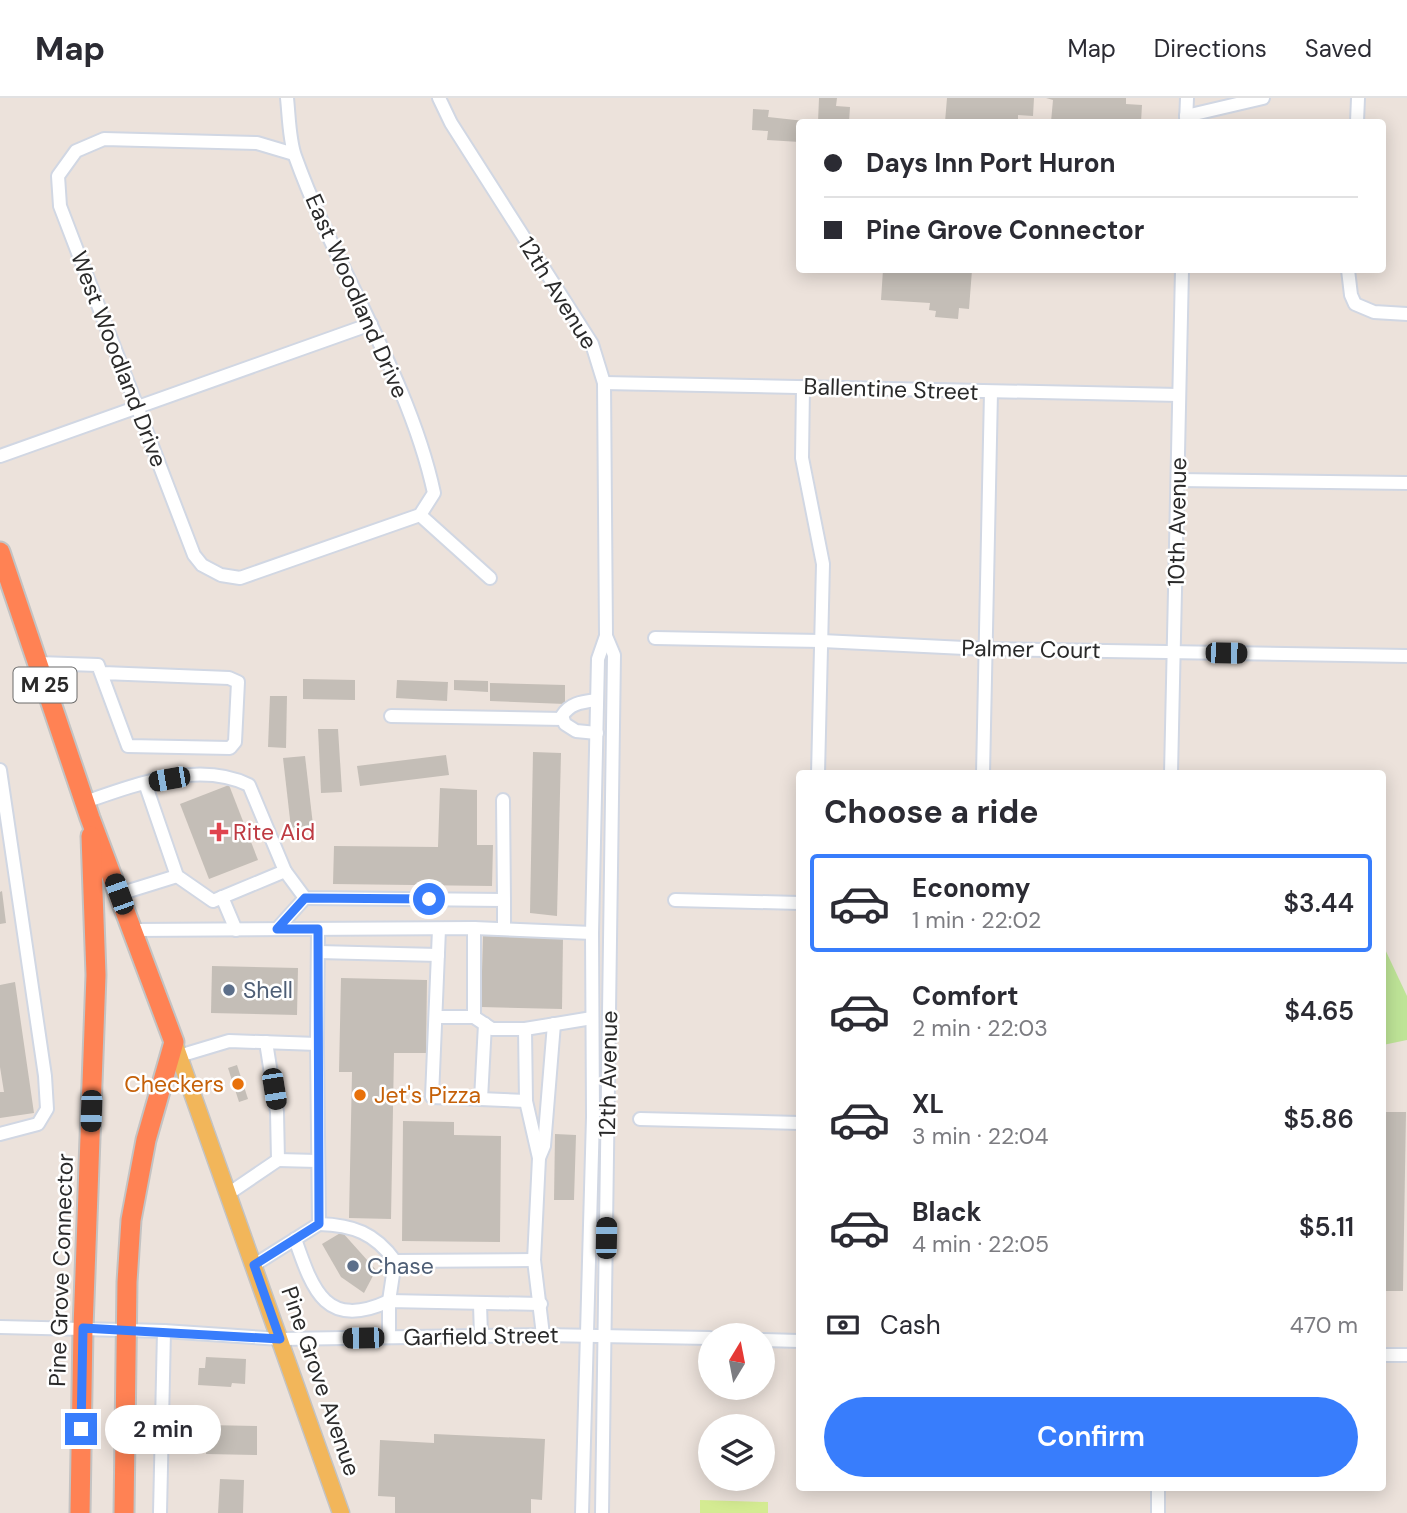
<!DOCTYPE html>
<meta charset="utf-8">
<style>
:root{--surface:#fff;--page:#f2f2f3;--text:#2b2b33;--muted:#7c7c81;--line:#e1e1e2;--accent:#387dfc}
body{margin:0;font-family:"DM Sans",sans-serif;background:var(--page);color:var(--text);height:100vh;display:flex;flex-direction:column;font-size:26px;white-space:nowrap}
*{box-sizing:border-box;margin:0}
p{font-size:23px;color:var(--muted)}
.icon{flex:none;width:38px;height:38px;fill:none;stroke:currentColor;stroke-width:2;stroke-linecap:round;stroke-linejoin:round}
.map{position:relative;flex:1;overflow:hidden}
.sheet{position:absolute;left:796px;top:672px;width:590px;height:721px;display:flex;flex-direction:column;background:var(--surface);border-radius:7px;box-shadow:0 4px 18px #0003}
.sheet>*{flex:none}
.banner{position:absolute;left:796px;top:21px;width:590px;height:154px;border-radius:7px;box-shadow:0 4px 18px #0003;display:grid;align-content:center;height:154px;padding:0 28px;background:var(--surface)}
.needle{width:46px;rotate:10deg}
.tools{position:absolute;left:698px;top:1225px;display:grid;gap:14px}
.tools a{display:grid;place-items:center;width:77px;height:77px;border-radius:50%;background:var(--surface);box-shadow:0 4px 18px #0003;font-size:35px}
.end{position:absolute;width:32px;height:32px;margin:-16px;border:9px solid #387dfc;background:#fff;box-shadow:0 0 0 4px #fff}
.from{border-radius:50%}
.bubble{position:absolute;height:49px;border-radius:24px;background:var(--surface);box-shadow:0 4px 18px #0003;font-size:23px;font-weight:600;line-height:49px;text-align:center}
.car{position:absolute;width:21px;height:42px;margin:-21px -10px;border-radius:9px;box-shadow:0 0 5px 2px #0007;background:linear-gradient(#222 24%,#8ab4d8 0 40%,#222 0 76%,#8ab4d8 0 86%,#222 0)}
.banner b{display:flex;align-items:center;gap:24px;height:66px;font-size:26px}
.banner b+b{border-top:2px solid var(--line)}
.banner i{width:18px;height:18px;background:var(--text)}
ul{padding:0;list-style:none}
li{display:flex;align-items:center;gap:21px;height:98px;margin:0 14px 10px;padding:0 14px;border:4px solid transparent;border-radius:7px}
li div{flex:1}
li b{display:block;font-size:26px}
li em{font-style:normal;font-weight:600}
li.active{border-color:var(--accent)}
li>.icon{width:63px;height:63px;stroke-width:1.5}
h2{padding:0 28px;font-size:32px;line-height:84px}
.pay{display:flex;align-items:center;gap:18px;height:77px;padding:0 28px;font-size:26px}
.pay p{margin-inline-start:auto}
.primary-button{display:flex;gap:14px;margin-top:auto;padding:14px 28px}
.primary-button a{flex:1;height:80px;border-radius:42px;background:var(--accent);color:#fff;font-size:28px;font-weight:600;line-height:80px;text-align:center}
header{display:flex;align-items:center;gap:42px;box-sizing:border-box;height:98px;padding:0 35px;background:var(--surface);border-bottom:2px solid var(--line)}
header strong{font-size:33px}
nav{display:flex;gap:38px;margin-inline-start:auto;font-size:24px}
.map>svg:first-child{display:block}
.green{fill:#bee497}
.pitch{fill:#d4eb92}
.building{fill:#c4beb7}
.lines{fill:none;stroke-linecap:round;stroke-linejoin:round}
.minor-casing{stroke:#d1d7e3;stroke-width:16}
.major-casing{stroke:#c3c3c3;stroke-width:19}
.highway-casing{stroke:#c3c3c3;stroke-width:23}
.minor{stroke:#fff;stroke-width:12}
.major{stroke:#f2b65a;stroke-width:16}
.highway{stroke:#ff8254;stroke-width:19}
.route{stroke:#387dfc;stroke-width:9}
.health-dot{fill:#e0444e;stroke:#fff;stroke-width:2.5}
.service-dot{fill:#5c6f8a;stroke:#fff;stroke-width:2.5}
.food-dot{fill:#e8710a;stroke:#fff;stroke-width:2.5}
.labels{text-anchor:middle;stroke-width:5;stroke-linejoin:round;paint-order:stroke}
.shield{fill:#fff;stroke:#6a6a6a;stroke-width:2}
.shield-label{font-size:21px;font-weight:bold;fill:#2a2a2a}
.street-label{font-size:23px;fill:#2a2a2a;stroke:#fff}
.health-label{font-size:23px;fill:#be3a42;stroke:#fff;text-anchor:start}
.service-label{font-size:23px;fill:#4e5e75;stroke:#fff;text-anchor:start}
.food-label{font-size:23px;fill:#c56008;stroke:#fff;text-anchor:end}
</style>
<header>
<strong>Map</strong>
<nav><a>Map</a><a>Directions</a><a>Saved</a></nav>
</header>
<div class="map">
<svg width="1407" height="1415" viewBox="0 0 1407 1415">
<rect width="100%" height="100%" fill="#ece2db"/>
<polygon class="green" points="1383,847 1407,898 1407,942 1383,947"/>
<polygon class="pitch" points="700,1402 768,1404 768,1415 700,1415"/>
<g class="building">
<polygon points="819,0 837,0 836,8 850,9 849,24 818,24"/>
<polygon points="947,0 1034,0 1033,18 1018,17 1018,24 945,24"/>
<polygon points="1046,0 1126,0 1126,6 1142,7 1141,24 1051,24 1053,2"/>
<polygon points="753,11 769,12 768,19 814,24 800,24 800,44 767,42 768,33 752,32"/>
<polygon points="883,172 972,172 969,211 959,210 958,221 935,219 936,213 929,212 930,205 881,202"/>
<polygon points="303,581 355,582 355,602 303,601"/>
<polygon points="397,582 448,584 447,603 396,600"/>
<polygon points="454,582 488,583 488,594 454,592"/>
<polygon points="490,585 565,587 565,606 490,603"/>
<polygon points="270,598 287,598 286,650 268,649"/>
<polygon points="318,631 338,631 342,694 321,695"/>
<polygon points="533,654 561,655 557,818 530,815"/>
<polygon points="446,657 449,677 360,688 357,668"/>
<polygon points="305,658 313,727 291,730 283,660"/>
<polygon points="229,687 258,762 209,781 180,706"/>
<polygon points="440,690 477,692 477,747 493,747 492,788 333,786 334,748 438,749"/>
<polygon points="2,793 6,825 0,826 0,794"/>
<polygon points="483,838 563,840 562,911 481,909"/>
<polygon points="212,868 298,870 297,917 211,915"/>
<polygon points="341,880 427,882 426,955 394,955 391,1121 349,1120 352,974 339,974"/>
<polygon points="15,884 34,1015 0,1020 0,994 4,994 0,969 0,887"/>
<polygon points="237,967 248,1001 239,1004 228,970"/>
<polygon points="1382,1014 1406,1014 1403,1193 1382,1193"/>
<polygon points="403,1023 454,1024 454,1037 501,1038 500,1144 402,1143"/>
<polygon points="555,1036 576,1037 574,1102 554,1102"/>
<polygon points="342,1134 376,1172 364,1195 341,1179 322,1146"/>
<polygon points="206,1259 246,1261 245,1286 232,1285 231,1289 198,1287 199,1270 205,1270"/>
<polygon points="207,1327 257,1328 257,1357 206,1356"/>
<polygon points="434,1336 545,1341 542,1402 531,1401 531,1415 395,1415 395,1399 378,1398 380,1342 434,1345"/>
<polygon points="220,1381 244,1382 243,1415 218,1415"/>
</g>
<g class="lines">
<g class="minor-casing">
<g id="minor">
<path d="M 287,0 C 289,18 289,41 295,58 C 335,170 409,279 434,395 L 420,417 L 240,480 L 221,477 L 202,467 L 194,457 L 60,108 L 58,78 L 76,53 L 104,41 L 257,45 L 294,56"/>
<polyline points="439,0 451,25 592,246 604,285 606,538 598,561 592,835 593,1019 582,1415"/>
<polyline points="1186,18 1263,0"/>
<polyline points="1186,24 1187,0"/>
<polyline points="1357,24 1358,0"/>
<polyline points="1348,172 1351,197 1355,206 1374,214 1407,216"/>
<polyline points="604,285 1179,297"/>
<polyline points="803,289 802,360 823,466 818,676"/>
<polyline points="0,358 371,226"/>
<polyline points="1178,382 1407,385"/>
<polyline points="420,417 490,480"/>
<polyline points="655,540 822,543 985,551 1407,558"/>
<polyline points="38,565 98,567 128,648 230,650 235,644 238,584 229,580 103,575"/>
<polyline points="391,618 563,621"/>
<path d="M 597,635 L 576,633 L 565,626 L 562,618 C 570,605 582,604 597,602"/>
<polyline points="0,672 45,978 47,1011 38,1026 0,1036"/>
<polyline points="983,676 991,294"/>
<polyline points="1171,676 1182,172"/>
<polyline points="503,702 504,802"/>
<path d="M 85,704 C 134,687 199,662 249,687 L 285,773 L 213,803 L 177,778 L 145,685"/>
<polyline points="285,773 305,800 504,802 504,831"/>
<polyline points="119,796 177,778"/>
<polyline points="222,799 236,832"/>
<polyline points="675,802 800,805"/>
<polyline points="474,830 474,919 492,931 525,931 526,1003 539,1060 534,1162 543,1237"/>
<polyline points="277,831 305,800"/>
<polyline points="439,831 432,999 526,1003"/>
<polyline points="132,832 474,830 592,835"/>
<polyline points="318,854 438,857"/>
<polyline points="436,919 474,919"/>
<polyline points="525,931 592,920"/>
<polyline points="179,958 229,943 317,946 318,831"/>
<polyline points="481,1001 485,926"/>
<polyline points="640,1021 800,1025"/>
<polyline points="539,1060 544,1048 554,926"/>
<polyline points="278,1062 318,1063"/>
<polyline points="228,1096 278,1062 277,1014 266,944"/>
<path d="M 319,1126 C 353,1127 375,1135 395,1163 L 389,1203 L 389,1239"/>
<path d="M 295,1141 C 313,1193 326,1232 389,1203 L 541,1206"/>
<polyline points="395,1163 534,1162"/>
<polyline points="254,1167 319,1126 317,946"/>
<polyline points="480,1206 481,1238"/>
<polyline points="0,1229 164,1233 280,1241 543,1237 710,1240"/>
<polyline points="763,1242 800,1243"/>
<polyline points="1382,1257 1407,1257"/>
<polyline points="160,1415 164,1233"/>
<polyline points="602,1415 614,557 606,538"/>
<polyline points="1158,1415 1158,1390"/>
</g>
</g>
<g class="major-casing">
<polyline id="major" points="174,944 341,1415"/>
</g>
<g class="highway-casing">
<g id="highway">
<polyline points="0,454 90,720 174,944 146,1042 131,1122 127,1184 124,1415"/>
<polyline points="80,1415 83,1230 96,877 91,738"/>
</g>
</g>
<use href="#minor" class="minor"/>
<use href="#major" class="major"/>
<use href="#highway" class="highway"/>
</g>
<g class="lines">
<polyline class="route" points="81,1331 83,1230 280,1241 254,1167 319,1126 318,831 277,831 305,800 429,801"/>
</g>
<path class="health-dot" d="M215.5 723.5h7v7h7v7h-7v7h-7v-7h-7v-7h7z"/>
<g class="service-dot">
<circle cx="229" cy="892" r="7"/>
<circle cx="353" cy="1168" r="7"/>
</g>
<g class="food-dot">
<circle cx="238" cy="986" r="7"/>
<circle cx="360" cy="997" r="7"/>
</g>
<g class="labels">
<rect class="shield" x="13.5" y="569.5" width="63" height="35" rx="5"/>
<g class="shield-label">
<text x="45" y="594">M 25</text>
</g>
<g class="street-label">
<text transform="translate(558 195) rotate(58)" y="8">12th Avenue</text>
<text transform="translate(357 198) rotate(66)" y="8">East Woodland Drive</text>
<text transform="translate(119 261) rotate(69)" y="8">West Woodland Drive</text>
<text transform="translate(891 291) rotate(2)" y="8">Ballentine Street</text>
<text transform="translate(1177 424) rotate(-89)" y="8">10th Avenue</text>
<text transform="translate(1031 551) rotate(1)" y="8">Palmer Court</text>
<text transform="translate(608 976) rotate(-89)" y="8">12th Avenue</text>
<text transform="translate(61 1172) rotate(-88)" y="8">Pine Grove Connector</text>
<text transform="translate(481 1238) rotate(-1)" y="8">Garfield Street</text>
<text transform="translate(321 1283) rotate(71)" y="8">Pine Grove Avenue</text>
</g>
<g class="health-label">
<text x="233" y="742">Rite Aid</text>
</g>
<g class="service-label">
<text x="243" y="900">Shell</text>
<text x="367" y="1176">Chase</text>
</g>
<g class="food-label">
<text x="224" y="994">Checkers</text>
<text x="374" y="1005" text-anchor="start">Jet's Pizza</text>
</g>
</g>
</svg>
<div class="tools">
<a><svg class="needle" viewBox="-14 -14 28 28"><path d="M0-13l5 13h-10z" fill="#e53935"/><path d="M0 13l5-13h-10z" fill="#7c7c81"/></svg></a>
<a><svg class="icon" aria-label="layers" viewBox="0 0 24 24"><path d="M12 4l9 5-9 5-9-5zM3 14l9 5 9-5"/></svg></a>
</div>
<i class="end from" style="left:429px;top:801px"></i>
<i class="end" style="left:81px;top:1331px"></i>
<div class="bubble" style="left:105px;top:1307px;width:116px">2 min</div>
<i class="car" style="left:1226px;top:555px;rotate:91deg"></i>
<i class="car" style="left:169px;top:681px;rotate:260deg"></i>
<i class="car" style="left:119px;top:796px;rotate:340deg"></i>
<i class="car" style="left:274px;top:991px;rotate:171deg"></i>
<i class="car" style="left:91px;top:1013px;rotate:182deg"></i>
<i class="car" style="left:606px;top:1140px;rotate:1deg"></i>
<i class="car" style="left:363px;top:1240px;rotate:269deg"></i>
<div class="banner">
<b><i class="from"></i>Days Inn Port Huron</b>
<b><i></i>Pine Grove Connector</b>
</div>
<section class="sheet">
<h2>Choose a ride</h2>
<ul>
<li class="active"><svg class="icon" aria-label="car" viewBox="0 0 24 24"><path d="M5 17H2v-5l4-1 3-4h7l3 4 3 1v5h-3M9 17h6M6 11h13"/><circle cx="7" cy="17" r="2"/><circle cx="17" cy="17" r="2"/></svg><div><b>Economy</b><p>1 min · 22:02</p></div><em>$3.44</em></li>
<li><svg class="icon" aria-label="car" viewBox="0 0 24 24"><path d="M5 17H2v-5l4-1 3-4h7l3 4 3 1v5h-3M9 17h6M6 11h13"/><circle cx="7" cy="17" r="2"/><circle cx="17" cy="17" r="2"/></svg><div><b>Comfort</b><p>2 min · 22:03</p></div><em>$4.65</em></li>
<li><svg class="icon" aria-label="car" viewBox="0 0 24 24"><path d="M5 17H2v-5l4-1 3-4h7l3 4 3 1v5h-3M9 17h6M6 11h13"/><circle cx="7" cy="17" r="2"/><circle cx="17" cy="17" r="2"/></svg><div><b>XL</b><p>3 min · 22:04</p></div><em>$5.86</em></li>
<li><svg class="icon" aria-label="car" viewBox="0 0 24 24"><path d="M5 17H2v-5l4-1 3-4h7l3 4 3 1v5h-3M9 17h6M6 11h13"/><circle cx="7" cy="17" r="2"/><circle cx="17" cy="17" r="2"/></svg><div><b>Black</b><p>4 min · 22:05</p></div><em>$5.11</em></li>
</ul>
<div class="pay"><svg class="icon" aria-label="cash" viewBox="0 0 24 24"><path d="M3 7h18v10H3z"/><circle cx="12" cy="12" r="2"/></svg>Cash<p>470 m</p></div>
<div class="primary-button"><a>Confirm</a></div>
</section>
</div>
